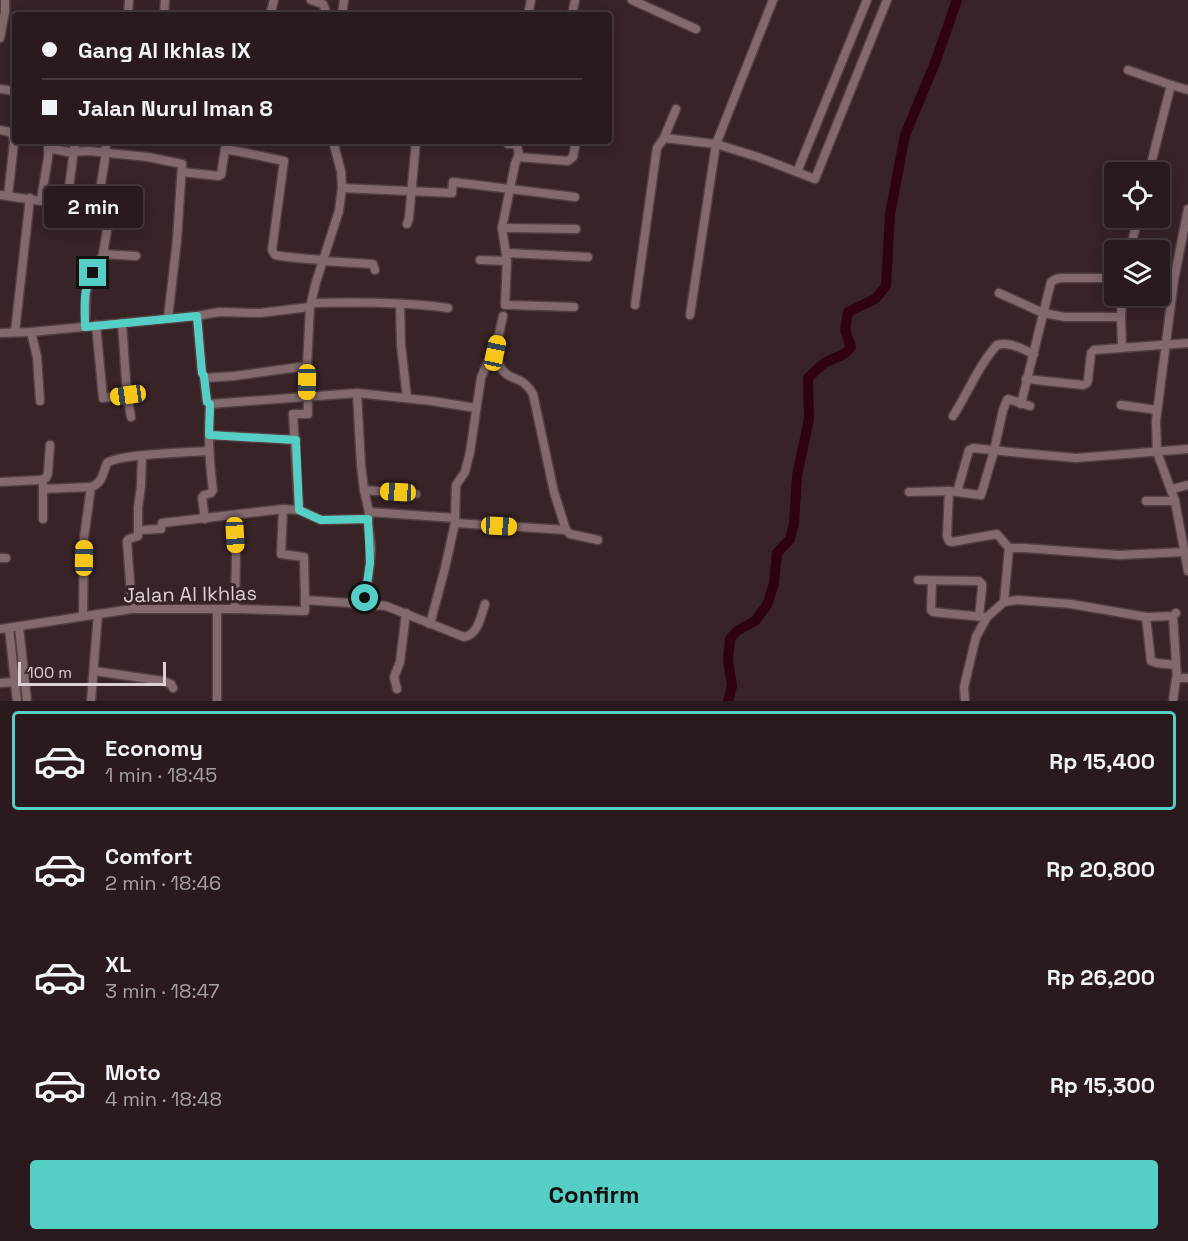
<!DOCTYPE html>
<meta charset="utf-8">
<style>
:root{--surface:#2a1a1d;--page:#322326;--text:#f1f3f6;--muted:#a5a1a4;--line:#46383b;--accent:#55cec5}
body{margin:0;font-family:"Space Grotesk",sans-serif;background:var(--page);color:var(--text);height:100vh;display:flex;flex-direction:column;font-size:22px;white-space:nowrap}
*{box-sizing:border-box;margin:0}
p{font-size:20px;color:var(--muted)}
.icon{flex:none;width:33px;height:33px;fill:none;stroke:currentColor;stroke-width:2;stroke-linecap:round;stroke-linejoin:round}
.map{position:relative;height:701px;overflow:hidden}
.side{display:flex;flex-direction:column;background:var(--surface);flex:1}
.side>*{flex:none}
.banner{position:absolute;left:12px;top:12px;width:600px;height:132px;border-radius:6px;box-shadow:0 3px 15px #0003,0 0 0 2px var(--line);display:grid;align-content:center;height:132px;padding:0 30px;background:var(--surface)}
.buttons{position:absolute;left:1104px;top:162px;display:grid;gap:12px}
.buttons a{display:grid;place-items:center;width:66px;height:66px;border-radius:6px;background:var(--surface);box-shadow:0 3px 15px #0003,0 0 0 2px var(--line);font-size:30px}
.scale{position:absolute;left:18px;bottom:15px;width:148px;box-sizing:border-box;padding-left:6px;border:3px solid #ded0d2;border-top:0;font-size:16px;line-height:21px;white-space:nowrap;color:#ded0d2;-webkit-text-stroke:4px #382327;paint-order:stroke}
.end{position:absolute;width:27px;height:27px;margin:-14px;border:8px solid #55cec5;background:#111;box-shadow:0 0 0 3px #111}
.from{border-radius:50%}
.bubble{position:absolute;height:42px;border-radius:6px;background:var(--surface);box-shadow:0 3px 15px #0003,0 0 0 2px var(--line);font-size:20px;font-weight:600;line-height:42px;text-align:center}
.car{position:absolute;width:18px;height:36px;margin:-18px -9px;border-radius:8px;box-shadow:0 0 4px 2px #0007;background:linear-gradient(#f5c518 24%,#345 0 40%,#f5c518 0 76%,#345 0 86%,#f5c518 0)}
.banner b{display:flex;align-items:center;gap:21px;height:57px;font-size:22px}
.banner b+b{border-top:2px solid var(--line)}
.banner i{width:15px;height:15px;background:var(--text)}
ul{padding:10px 0 0;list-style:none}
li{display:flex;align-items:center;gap:18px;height:99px;margin:0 12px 9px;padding:0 18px;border:3px solid transparent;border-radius:6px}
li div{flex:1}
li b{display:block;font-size:22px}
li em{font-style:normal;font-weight:600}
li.current{border-color:var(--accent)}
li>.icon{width:54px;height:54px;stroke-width:1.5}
.primary-button{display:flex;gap:12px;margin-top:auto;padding:12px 30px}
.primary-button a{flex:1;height:69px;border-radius:6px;background:var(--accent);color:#111;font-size:24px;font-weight:600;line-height:69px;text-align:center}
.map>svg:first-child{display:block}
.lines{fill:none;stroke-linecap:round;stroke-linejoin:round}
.canal{stroke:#2e030f;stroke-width:10}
.minor-casing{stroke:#513f42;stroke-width:11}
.minor{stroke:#82696c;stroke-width:8}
.route{stroke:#55cec5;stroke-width:8}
.labels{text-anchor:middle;stroke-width:6;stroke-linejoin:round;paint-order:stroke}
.street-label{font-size:20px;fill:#ded0d2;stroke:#382327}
</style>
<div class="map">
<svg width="1188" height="701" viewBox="0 0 1188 701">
<rect width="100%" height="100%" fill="#382327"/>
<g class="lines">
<path class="canal" d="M 728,701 L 732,686 L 728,660 L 730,639 L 737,631 L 755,621 L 767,605 L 774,584 L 777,553 L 790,539 L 794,523 L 797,476 L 809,419 L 808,378 C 815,372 820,365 828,361 C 838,356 843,357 851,347 L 845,330 L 848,312 L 875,299 L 886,286 L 890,214 L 905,135 L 935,63 L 957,0"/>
<g class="minor-casing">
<g id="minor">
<polyline points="311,0 323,4 326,12 329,15"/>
<polyline points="632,0 696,29"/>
<polyline points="128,15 129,0"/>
<polyline points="164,15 165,0"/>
<polyline points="270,15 274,0"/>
<polyline points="342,15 344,0"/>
<polyline points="528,15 531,0"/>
<polyline points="572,15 575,0"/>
<polyline points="0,38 5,12 5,0"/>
<polyline points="1128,70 1171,85"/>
<polyline points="0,89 15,91"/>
<polyline points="0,130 10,132 13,136 14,142 8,196"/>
<polyline points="664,138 716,144 758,157 815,179 887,0"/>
<polyline points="509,141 508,144 514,144 517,146 519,154 515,164 502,228 507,261 505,305 574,307"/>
<polyline points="48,148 68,152 89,151 148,157 182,164 177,240 168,318"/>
<polyline points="518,157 568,161 573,157 576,141"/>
<path d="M 182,172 L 219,176 L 221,175 L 225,149 L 246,153 L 284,161 L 272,250 L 275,255 C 291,258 307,259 324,260"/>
<polyline points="797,172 867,0"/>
<polyline points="1149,172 1171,85 1188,90"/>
<polyline points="342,188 452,193 453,182 575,197"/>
<polyline points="0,195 136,215"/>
<polyline points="41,200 48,158 49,141"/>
<polyline points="67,204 75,141"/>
<polyline points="97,209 105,159 106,141"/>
<polyline points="1188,209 1174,280 1156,421 1157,452 1175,501 1188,571"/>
<polyline points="407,224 409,218 416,141"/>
<polyline points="502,228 576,229"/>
<polyline points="1130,250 1138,218"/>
<polyline points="506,253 588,257"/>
<polyline points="103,254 136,256"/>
<polyline points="480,260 507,261"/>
<polyline points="323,261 373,264 375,270"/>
<polyline points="999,293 1043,313 1065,317 1121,317"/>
<polyline points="1122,296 1121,317 1122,347"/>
<path d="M 312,303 C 358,302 403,302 448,308"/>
<polyline points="400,304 401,345 407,398"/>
<polyline points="635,305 657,148 664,138 676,109"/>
<polyline points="690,315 716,144 773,0"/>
<polyline points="197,316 202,373 206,378 234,376 307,366"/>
<polyline points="122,323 127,395 131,417"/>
<polyline points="96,325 103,398 127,395"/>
<polyline points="85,327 86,293 90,278 97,267 103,254 110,212"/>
<polyline points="15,332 30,198"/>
<polyline points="31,332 37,357 40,401"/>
<polyline points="0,333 31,332 197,316 219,312 260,313 310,307"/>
<path d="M 495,353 C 497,358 499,366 503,371 C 513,382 522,375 533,394 L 554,492 L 566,530 L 570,534 L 598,540"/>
<polyline points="204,376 207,402 210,404 357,393 432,401 476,408"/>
<polyline points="1026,379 1083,385 1087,383 1088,380 1091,353 1094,350 1188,343"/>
<polyline points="1021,404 1051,282 1056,279 1061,278 1114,278"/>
<polyline points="1121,405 1157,410"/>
<path d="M 953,416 C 968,393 978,366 997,345 C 1009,341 1022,349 1034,354"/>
<polyline points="209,435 296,440"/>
<polyline points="0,482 40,480 46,478 48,473 50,445"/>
<polyline points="43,489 91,487"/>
<polyline points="1172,489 1188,485"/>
<polyline points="364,490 416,494"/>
<polyline points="949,491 947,536 949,541 952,542 997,534 1009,548 1025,548 1119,555 1185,552"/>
<polyline points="909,492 949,491 981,495 994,451 1003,410 1007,400 1008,399 1030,406"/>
<polyline points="957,492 969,450 973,448 1021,453 1076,458 1188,449"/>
<polyline points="1146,501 1175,501"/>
<polyline points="283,509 281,554 304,557 305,600"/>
<polyline points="299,510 293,414 308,414 307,366 310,307 316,282 339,211 342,188 341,171 333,141"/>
<polyline points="369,512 455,518"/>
<polyline points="234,515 236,555 235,609"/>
<polyline points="43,519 43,485"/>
<path d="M 205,519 L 202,498 L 204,495 L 211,493 L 213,490 C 209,461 208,433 210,404"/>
<polyline points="455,523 566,530"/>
<polyline points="139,530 161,529 162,523 283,509 299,510 321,520 368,519"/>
<polyline points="0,558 6,558"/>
<polyline points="918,580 979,581 982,584 982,589 979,616"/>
<polyline points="932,581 931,610 933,612 983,617"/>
<polyline points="1004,602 1009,548"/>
<path d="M 365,604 L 386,606 L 464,637 C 478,635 481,616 485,604"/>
<polyline points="132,609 127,541 129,539 138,536 138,508 141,486 142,456"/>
<path d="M 83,616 L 84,538 L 91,487 C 102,484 103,473 107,463 C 118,454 190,452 209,451"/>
<polyline points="1173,616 1177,678"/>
<polyline points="1146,617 1151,661 1157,663 1176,665"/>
<polyline points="430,624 445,568 455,523 456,485 465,472 470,452 481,378 487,363 495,353 503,316"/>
<polyline points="19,627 27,701"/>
<polyline points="9,628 17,701"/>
<polyline points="0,629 132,609 235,609 305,611 305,600 365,604 370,563 371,547 368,523 369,512 364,490 361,465 357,393"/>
<polyline points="94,671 163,681 171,684 173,688"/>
<polyline points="0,683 15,682"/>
<polyline points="397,689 394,677 400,662 406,613"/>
<polyline points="91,701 98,614"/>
<polyline points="217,701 217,609"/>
<polyline points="965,701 964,687 976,637 987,617 1004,602 1018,600 1071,604 1146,617 1173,616 1176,613"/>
<polyline points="1173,701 1176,679 1177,678 1188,678"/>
</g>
</g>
<use href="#minor" class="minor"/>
</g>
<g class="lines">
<path class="route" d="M 93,273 C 82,288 85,309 85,327 L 197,316 L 202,373 L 204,376 L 207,402 L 210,404 L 209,435 L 296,440 L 299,510 L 321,520 L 368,519 L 370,563 L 365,598"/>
</g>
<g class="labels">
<g class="street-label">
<text transform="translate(190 594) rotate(-1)" y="7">Jalan Al Ikhlas</text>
</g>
</g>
</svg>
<div class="buttons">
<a><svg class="icon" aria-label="locate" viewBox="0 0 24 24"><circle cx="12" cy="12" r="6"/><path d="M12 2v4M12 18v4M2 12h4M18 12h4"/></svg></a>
<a><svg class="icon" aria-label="layers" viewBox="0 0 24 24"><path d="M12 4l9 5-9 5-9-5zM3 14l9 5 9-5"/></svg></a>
</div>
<div class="scale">100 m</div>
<i class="end from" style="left:365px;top:598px"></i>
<i class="end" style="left:93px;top:273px"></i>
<div class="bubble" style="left:44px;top:186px;width:99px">2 min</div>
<i class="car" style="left:495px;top:353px;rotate:12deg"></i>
<i class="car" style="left:307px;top:382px;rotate:181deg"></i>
<i class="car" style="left:128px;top:395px;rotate:262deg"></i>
<i class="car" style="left:398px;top:492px;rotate:273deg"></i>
<i class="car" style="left:499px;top:526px;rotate:93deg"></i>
<i class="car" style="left:235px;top:535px;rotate:177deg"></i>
<i class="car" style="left:84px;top:558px;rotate:1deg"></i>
<div class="banner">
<b><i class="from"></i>Gang Al Ikhlas IX</b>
<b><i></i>Jalan Nurul Iman 8</b>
</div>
</div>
<section class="side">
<ul>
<li class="current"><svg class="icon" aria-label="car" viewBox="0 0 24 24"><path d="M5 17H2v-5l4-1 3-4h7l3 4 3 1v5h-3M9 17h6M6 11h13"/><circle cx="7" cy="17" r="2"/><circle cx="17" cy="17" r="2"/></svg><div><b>Economy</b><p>1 min · 18:45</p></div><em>Rp 15,400</em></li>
<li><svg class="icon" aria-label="car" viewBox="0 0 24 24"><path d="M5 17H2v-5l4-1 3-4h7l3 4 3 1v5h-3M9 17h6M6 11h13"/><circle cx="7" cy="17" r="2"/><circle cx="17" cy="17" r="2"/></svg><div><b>Comfort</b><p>2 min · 18:46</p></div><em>Rp 20,800</em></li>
<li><svg class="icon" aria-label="car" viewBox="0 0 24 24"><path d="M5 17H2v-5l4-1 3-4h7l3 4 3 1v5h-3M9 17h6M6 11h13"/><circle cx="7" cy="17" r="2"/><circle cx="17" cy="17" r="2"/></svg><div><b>XL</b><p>3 min · 18:47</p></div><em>Rp 26,200</em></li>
<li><svg class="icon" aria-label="car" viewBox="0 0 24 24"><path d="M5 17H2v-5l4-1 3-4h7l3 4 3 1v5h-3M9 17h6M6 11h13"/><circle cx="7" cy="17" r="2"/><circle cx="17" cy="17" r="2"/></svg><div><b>Moto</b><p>4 min · 18:48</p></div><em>Rp 15,300</em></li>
</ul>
<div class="primary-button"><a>Confirm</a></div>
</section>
